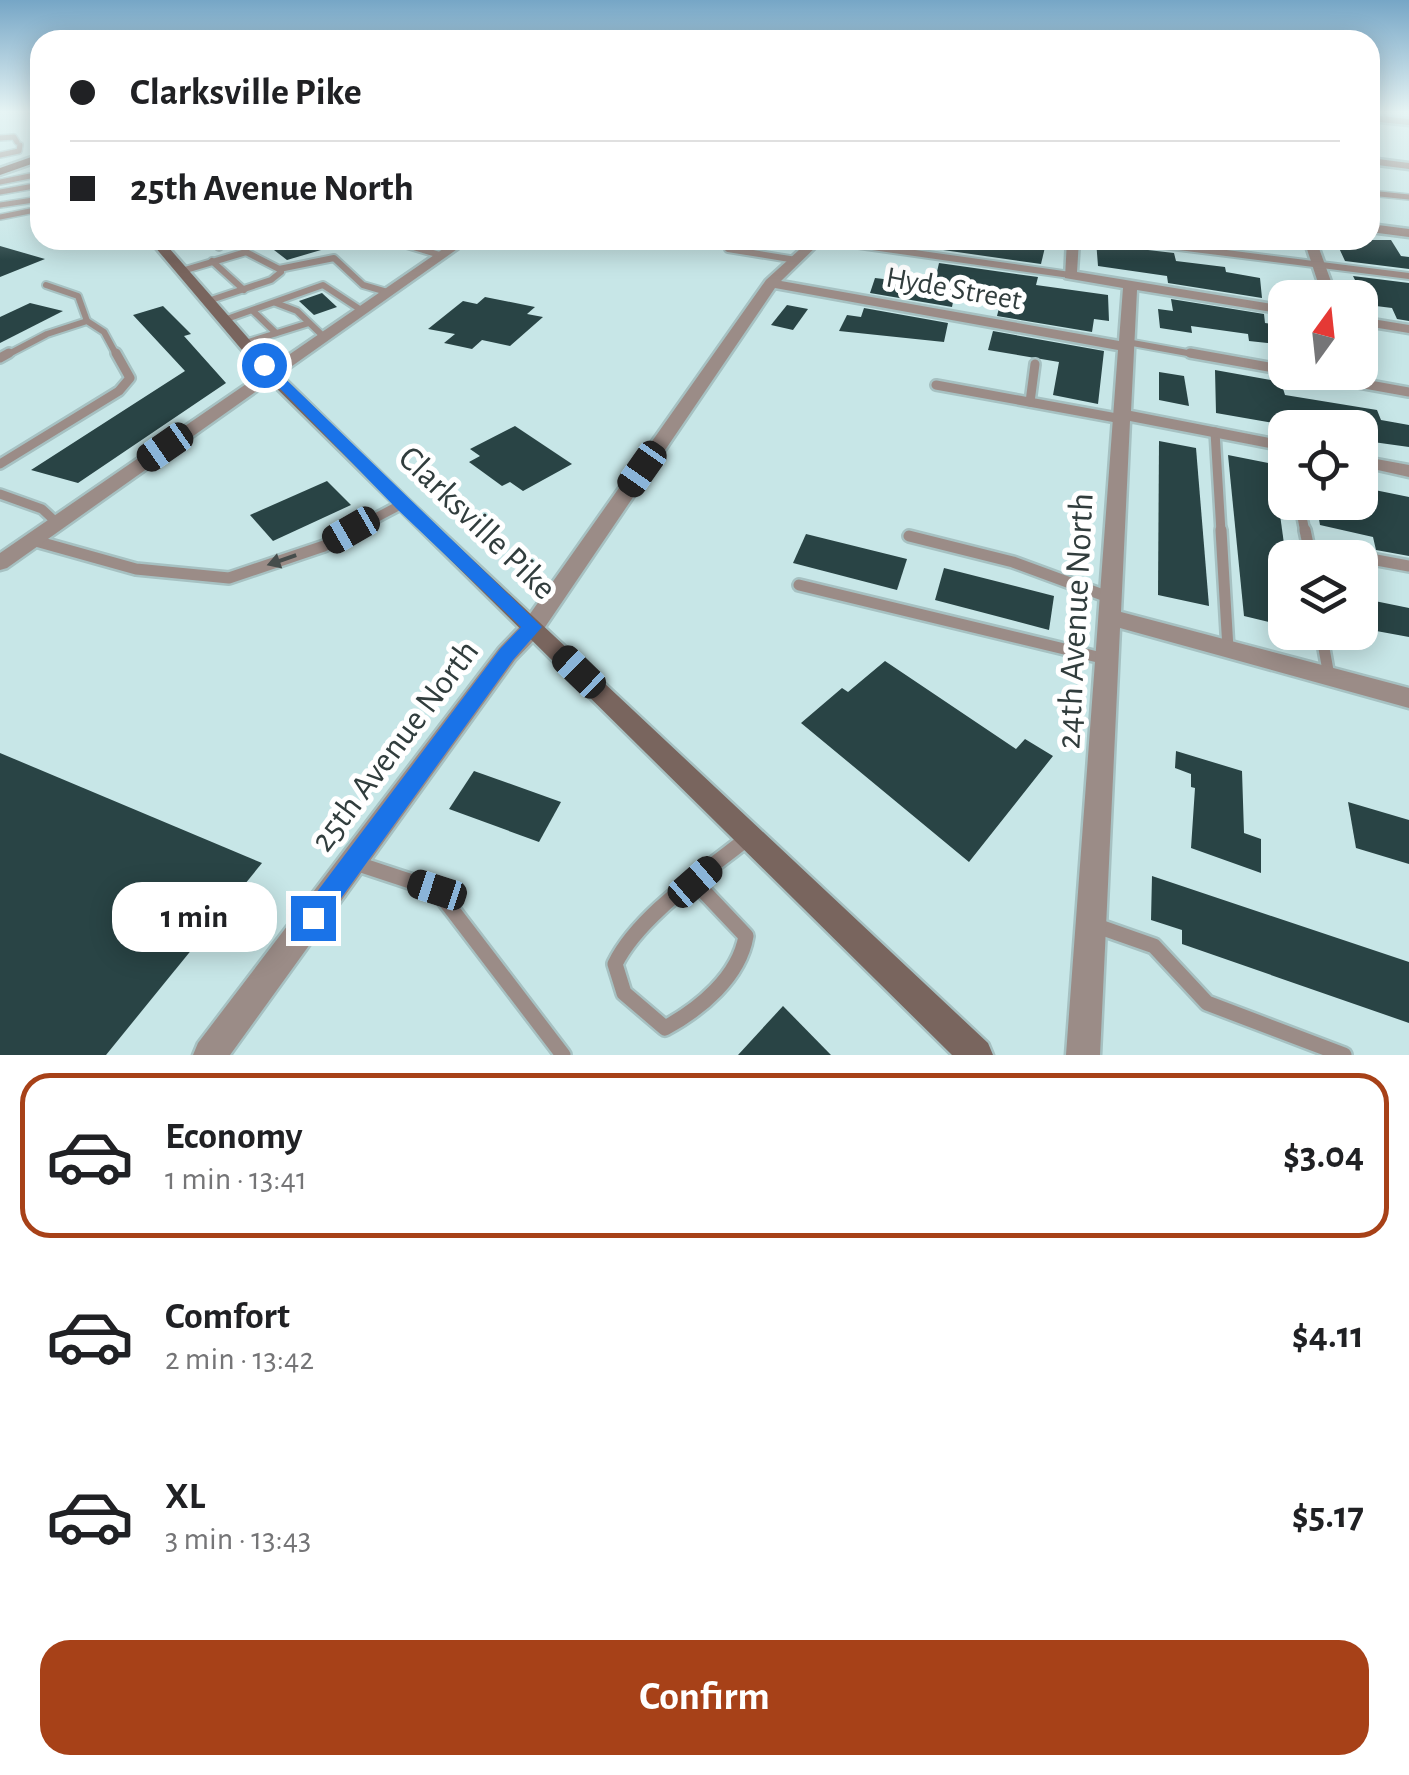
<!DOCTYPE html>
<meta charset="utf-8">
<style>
:root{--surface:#fff;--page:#f6f6f6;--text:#202124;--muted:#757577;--line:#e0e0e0;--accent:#a74118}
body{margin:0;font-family:"Alegreya Sans",sans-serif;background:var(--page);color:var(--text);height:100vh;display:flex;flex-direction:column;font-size:38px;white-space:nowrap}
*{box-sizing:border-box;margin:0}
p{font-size:32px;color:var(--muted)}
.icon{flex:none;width:55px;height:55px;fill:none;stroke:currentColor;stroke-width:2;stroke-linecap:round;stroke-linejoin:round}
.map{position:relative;height:1055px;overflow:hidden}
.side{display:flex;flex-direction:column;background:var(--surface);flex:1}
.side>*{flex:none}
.hud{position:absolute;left:30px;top:30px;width:1350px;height:220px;border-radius:30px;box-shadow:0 5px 25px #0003;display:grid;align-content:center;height:220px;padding:0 40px;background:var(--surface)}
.needle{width:65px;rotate:15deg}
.tools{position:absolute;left:1268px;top:280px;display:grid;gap:20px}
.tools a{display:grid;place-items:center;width:110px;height:110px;border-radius:20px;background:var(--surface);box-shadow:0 5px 25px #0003;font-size:50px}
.end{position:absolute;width:45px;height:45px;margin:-22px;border:12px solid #1a73e8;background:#fff;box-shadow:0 0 0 5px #fff}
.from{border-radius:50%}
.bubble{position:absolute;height:70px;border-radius:30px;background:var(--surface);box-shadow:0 5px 25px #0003;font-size:32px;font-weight:700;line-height:70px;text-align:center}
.car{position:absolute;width:30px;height:60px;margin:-30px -15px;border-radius:12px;box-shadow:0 0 8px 2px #0007;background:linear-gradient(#222 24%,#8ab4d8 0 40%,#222 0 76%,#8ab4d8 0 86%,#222 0)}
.hud b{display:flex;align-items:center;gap:35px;height:95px;font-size:38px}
.hud b+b{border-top:2px solid var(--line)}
.hud i{width:25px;height:25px;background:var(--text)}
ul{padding:18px 0 0;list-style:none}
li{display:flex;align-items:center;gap:30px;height:165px;margin:0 20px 15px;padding:0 20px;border:5px solid transparent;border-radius:30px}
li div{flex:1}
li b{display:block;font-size:38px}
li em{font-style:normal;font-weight:700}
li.selected{border-color:var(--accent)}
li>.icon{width:90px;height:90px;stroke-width:1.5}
.button{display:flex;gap:20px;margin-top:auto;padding:20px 40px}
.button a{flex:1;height:115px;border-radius:30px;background:var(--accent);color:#fff;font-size:40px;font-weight:700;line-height:115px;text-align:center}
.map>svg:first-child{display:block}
.building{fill:#294445}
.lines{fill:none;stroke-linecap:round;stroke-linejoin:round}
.service-far4-casing{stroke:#a6c1c2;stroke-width:8}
.service-far3-casing{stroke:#a6c1c2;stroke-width:10}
.service-far2-casing{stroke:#a6c1c2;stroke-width:14}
.service-far1-casing{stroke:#a6c1c2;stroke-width:16}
.service-casing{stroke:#a6c1c2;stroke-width:20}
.minor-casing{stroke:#a6c1c2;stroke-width:5}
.secondary-casing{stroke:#a6c1c2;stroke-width:5}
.service-far4{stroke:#9b8c87;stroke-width:5}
.service-far3{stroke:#9b8c87;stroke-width:6}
.service-far2{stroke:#9b8c87;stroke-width:9}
.service-far1{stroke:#9b8c87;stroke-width:11}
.service{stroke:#9b8c87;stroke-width:15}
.minor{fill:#9b8c87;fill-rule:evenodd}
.secondary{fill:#79655e;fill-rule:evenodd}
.oneway{fill:#464d4c}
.route{fill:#1a73e8}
.labels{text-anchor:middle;stroke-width:10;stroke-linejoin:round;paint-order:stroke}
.far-street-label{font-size:30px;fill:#313d3d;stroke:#fff}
.street-label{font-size:35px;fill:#313d3d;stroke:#fff}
</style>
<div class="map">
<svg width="1409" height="1055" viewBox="0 0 1409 1055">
<rect width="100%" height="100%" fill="#c7e6e7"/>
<g class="building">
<polygon points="261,240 337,240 338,245 287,260"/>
<polygon points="945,240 1029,240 1046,243 1041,264 943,250"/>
<polygon points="1096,240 1116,240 1122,247 1174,253 1176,261 1225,267 1226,272 1260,278 1262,298 1168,283 1167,276 1098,266"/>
<polygon points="1341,240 1391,240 1401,256 1409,257 1409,269 1345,261 1339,248 1346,249"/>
<polygon points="0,246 45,259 0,277"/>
<polygon points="939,263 1038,277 1036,285 1108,295 1109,321 1094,319 1092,332 997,316 1002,296 962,290 962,293 955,292 952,307 870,293 875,278 934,285"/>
<polygon points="1353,276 1409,283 1409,321 1397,319 1392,308 1360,304 1360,290"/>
<polygon points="322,293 337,307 314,315 299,301"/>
<polygon points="485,297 535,307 527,314 543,317 510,346 482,340 472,349 444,343 455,334 428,329 463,301 477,304"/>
<polygon points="1171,299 1264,314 1265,323 1285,326 1285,345 1249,341 1248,334 1191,326 1192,333 1160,328 1158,309 1173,311"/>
<polygon points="30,303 63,311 0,343 0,317"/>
<polygon points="787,305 808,309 793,330 771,325"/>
<polygon points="163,306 191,334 184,336 226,383 78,483 31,470 185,371 133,315"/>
<polygon points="864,308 948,323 944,342 839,331 847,315 861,317"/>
<polygon points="993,331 1104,351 1098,404 1053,395 1059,362 988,350"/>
<polygon points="1215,370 1281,382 1285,395 1377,410 1381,420 1409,425 1409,447 1373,442 1360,436 1360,428 1317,428 1273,420 1273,423 1216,413"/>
<polygon points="1159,372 1184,376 1189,406 1159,400"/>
<polygon points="515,426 572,464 523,491 510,482 502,486 469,462 480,456 470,449"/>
<polygon points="1159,441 1196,448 1209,606 1158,595"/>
<polygon points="1228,455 1273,464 1285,551 1285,626 1244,616"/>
<polygon points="327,481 351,505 273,541 250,515"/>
<polygon points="1360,487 1409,497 1409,556 1376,550 1373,537 1320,525 1316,502 1360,502"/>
<polygon points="806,534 907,559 897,590 793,563"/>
<polygon points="944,568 1054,596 1049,630 935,600"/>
<polygon points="1360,598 1409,608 1409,637 1360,628"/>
<polygon points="885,661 1016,749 1025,739 1053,756 969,862 801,723 842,688 848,692"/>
<polygon points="1176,751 1242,771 1244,833 1261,839 1261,873 1191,848 1195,788 1191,787 1191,774 1175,768"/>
<polygon points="0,753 262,863 106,1055 0,1055"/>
<polygon points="474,771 561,802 539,842 449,809"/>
<polygon points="1348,802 1409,820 1409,864 1356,848"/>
<polygon points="1152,876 1409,962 1409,1023 1182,944 1182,930 1151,920"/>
<polygon points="783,1006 831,1055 738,1055"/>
</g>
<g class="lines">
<g class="service-far4-casing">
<g id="service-far4">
<polyline points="0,138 14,137 17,142"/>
<polyline points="0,155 19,151 20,145"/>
<polyline points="0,182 40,174"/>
<polyline points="0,192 40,185"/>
<polyline points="1370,193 1409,197"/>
<polyline points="0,205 40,199"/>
<polyline points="0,217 40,209"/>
</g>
</g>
<g class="service-far3-casing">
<g id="service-far3">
<polyline points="212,240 219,247"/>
<polyline points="390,240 440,255"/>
<polyline points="823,240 1070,275"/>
<polyline points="1123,240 1409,276"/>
<polyline points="161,247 187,240"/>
<polyline points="728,249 796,260"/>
<polyline points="212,261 244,290"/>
<polyline points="182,271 246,252 279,269 334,258 363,285 387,292"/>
<polyline points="46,285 78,296 87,321"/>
<polyline points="208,301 271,280 281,272"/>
<polyline points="276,303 297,311 323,336"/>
<polyline points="253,311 276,333"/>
<polyline points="224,320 323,285 361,310"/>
<polyline points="1127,342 1204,356"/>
<polyline points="245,343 309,323"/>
<polyline points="5,356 47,334 87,321 104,332 117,356"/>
</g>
</g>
<g class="service-far2-casing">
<g id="service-far2">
<polyline points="1190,353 1285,370"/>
<polyline points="0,358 9,353"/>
<polyline points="1298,372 1409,392"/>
<polyline points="936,385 1122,419"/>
<polyline points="1030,402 1035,364"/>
<polyline points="1215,432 1221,532"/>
<polyline points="0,464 119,391 130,378 116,353"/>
<polyline points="0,494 42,509 57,523"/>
<polyline points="1299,502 1305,532"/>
<polyline points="349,532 402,504"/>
</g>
</g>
<g class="service-far1-casing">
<g id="service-far1">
<polyline points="1221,530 1228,649"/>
<polyline points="1305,530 1309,549"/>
<polyline points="909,536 1013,562 1111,598"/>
<polyline points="32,540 136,569 229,578 324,546 354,530"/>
<polyline points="1309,558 1309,549 1323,550 1409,566"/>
<polyline points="799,585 1106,659"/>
<polyline points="1321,632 1329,676"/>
</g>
</g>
<g class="service-casing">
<g id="service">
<polyline points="355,863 437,890 563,1055"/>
<path d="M 695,882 L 746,936 C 739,977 700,1009 665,1028 L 624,993 L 615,964 C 639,915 707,871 749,837"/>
<polyline points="1097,926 1154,946 1207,1003 1344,1055"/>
</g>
</g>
<g class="minor-casing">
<g id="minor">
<polygon points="1370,115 1409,119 1409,125 1370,121"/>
<polygon points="1370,158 1409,163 1409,169 1370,164"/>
<polygon points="1370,224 1409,229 1409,237 1370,232"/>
<polygon points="456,240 470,240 7,568 0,570 0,553"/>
<polygon points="810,240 823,240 781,281 1119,341 1123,288 1065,278 1067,240 1079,240 1077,272 1285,306 1285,314 1137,290 1131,411 1285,441 1285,451 1130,421 1121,612 1409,688 1409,708 1120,628 1100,1055 1066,1055 1118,350 775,288 541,633 515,660 230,1055 193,1055 198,1043 499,648 525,621 766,280"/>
<polygon points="1304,240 1316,240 1337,298 1323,298"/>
<polygon points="1360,317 1409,325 1409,333 1360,325"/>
<polygon points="1360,456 1409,465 1409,477 1360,466"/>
</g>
</g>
<g class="secondary-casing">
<g id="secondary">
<polygon points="29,112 39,112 40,122"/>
<polygon points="40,154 40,161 0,175 0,168"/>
<polygon points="149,240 162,240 276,370 409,500 988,1043 993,1055 952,1055 264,376"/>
</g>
</g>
<use href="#service-far4" class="service-far4"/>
<use href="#service-far3" class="service-far3"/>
<use href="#service-far2" class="service-far2"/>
<use href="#service-far1" class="service-far1"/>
<use href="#service" class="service"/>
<use href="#minor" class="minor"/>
<use href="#secondary" class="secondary"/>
</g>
<defs><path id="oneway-solid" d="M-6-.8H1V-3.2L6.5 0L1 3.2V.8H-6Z" transform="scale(2.5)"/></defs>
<use class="oneway" href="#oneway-solid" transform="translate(282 560) rotate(161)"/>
<linearGradient id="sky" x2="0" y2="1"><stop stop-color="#76a6c6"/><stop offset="0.43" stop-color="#e6f4f4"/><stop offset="1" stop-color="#e6f4f4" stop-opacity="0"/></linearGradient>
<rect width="1409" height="260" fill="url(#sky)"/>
<polygon class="route" points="260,363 269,363 542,627 513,660 321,926 313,930 304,926 301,918 304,909 500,649 521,627 396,508 260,368"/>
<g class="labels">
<g class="far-street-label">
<text transform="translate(954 288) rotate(10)" y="10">Hyde Street</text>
</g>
<g class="street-label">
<text transform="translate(478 522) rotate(44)" y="12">Clarksville Pike</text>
<text transform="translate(1074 621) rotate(-87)" y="12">24th Avenue North</text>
<text transform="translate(394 745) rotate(-53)" y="12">25th Avenue North</text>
</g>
</g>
</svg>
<div class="tools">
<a><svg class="needle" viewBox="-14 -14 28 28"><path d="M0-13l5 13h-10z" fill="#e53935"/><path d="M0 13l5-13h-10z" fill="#757577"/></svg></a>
<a><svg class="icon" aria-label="locate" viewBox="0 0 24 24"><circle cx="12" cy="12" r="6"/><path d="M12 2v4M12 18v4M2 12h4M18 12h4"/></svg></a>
<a><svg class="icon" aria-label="layers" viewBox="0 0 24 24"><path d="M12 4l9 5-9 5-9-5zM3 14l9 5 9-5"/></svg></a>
</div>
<i class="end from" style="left:264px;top:365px"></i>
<i class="end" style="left:313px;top:918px"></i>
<div class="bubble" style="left:112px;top:882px;width:165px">1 min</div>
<i class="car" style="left:165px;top:447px;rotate:235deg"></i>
<i class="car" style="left:642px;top:469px;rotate:215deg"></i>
<i class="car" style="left:351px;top:530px;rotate:240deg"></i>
<i class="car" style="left:579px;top:672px;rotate:314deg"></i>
<i class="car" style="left:695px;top:882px;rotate:49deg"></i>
<i class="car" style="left:437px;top:890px;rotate:288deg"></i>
<div class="hud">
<b><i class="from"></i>Clarksville Pike</b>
<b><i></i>25th Avenue North</b>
</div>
</div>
<section class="side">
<ul>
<li class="selected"><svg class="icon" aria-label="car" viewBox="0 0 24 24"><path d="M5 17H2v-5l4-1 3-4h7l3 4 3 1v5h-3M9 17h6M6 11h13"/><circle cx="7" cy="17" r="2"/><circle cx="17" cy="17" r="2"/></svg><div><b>Economy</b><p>1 min · 13:41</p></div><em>$3.04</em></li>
<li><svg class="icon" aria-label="car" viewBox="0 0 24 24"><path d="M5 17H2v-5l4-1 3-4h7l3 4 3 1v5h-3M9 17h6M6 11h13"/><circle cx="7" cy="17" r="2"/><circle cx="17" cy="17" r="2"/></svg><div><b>Comfort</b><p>2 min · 13:42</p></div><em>$4.11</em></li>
<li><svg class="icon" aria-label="car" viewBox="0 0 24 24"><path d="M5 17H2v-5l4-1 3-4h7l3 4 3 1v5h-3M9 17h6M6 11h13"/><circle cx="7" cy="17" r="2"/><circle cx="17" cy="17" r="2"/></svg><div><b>XL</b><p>3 min · 13:43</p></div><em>$5.17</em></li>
</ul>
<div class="button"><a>Confirm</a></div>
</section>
